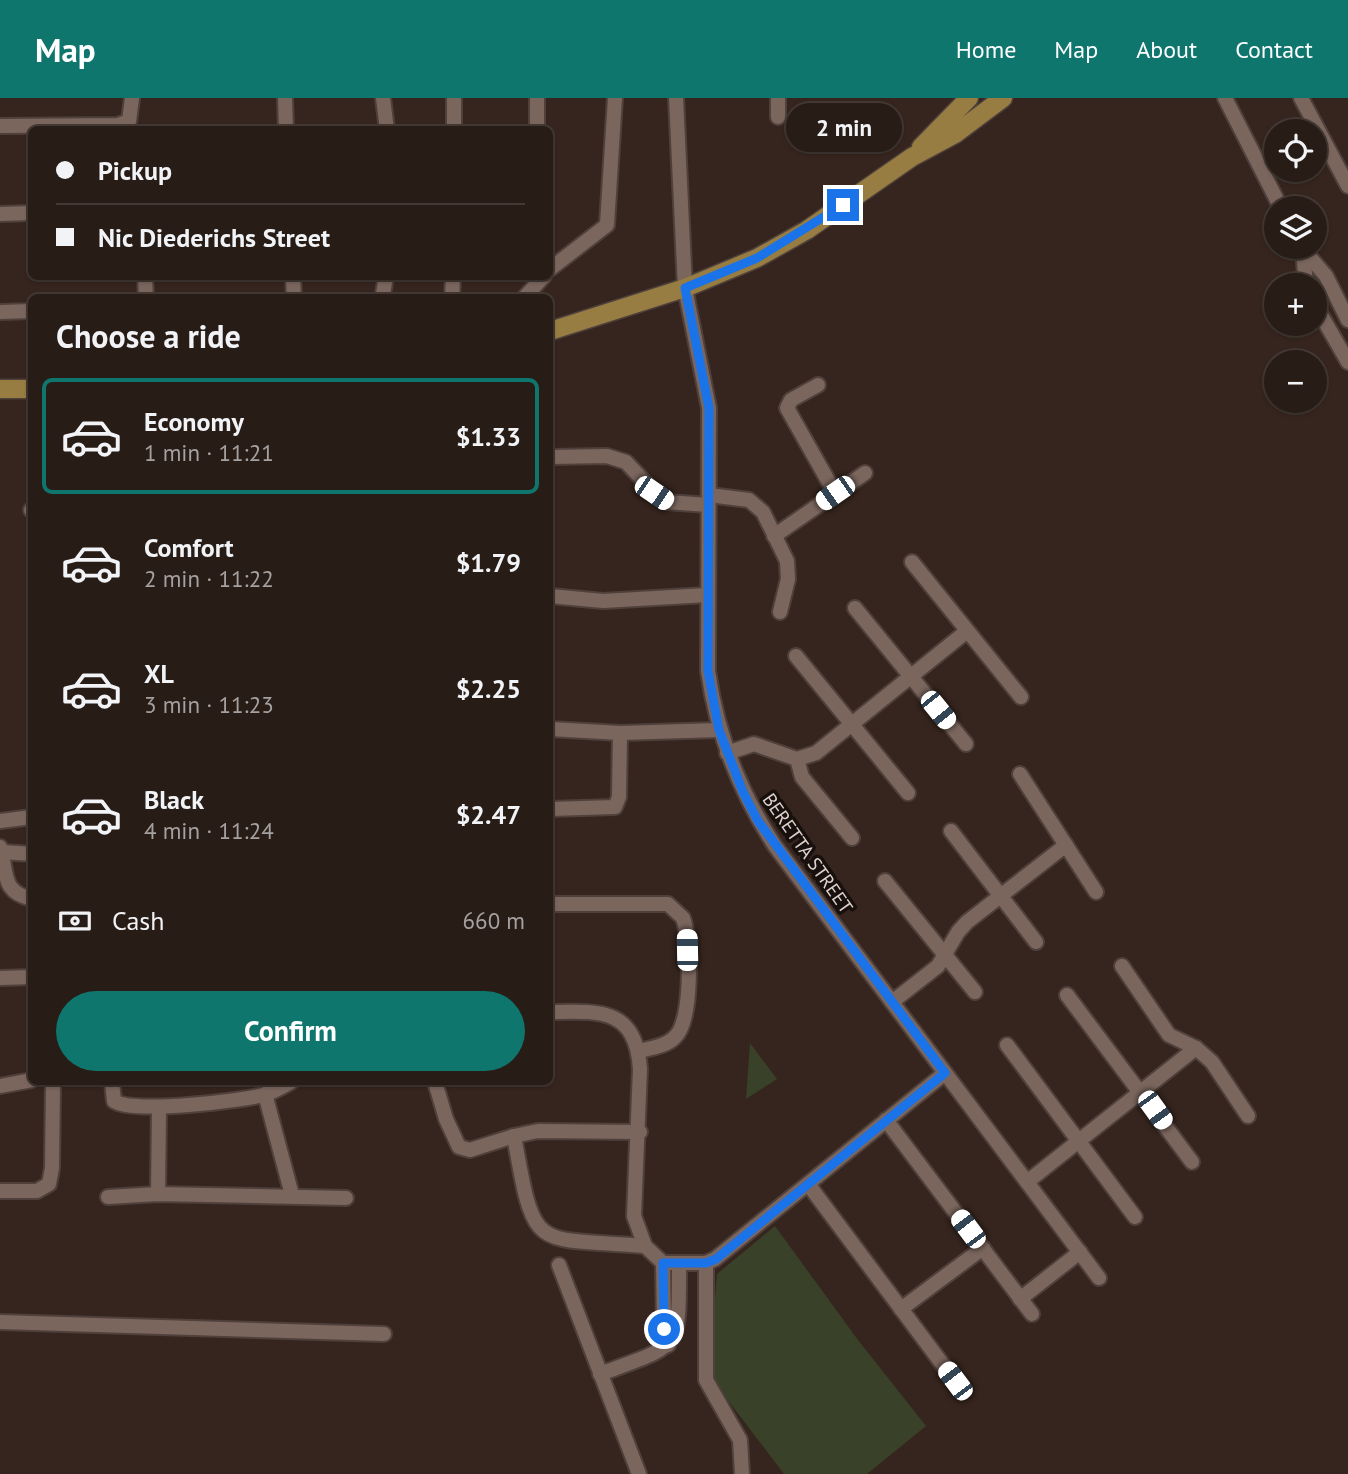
<!DOCTYPE html>
<meta charset="utf-8">
<style>
:root{--surface:#281c16;--page:#30251f;--text:#f1f3f6;--muted:#a5a1a1;--line:#443a35;--accent:#0f766e}
body{margin:0;font-family:"PT Sans",sans-serif;background:var(--page);color:var(--text);height:100vh;display:flex;flex-direction:column;font-size:26px;white-space:nowrap}
*{box-sizing:border-box;margin:0}
p{font-size:23px;color:var(--muted)}
.icon{flex:none;width:38px;height:38px;fill:none;stroke:currentColor;stroke-width:2;stroke-linecap:round;stroke-linejoin:round}
.map{position:relative;flex:1;overflow:hidden}
.drawer{position:absolute;left:28px;top:196px;width:525px;height:791px;display:flex;flex-direction:column;background:var(--surface);border-radius:10px;box-shadow:0 2px 5px #0004,0 0 0 2px var(--line)}
.drawer>*{flex:none}
.top-card{position:absolute;left:28px;top:28px;width:525px;height:154px;border-radius:10px;box-shadow:0 2px 5px #0004,0 0 0 2px var(--line);display:grid;align-content:center;height:154px;padding:0 28px;background:var(--surface)}
.fabs{position:absolute;left:1264px;top:21px;display:grid;gap:14px}
.fabs a{display:grid;place-items:center;width:63px;height:63px;border-radius:50%;background:var(--surface);box-shadow:0 2px 5px #0004,0 0 0 2px var(--line);font-size:35px}
.end{position:absolute;width:32px;height:32px;margin:-16px;border:9px solid #1a73e8;background:#fff;box-shadow:0 0 0 4px #fff}
.from{border-radius:50%}
.bubble{position:absolute;height:49px;border-radius:24px;background:var(--surface);box-shadow:0 2px 5px #0004,0 0 0 2px var(--line);font-size:23px;font-weight:700;line-height:49px;text-align:center}
.car{position:absolute;width:21px;height:42px;margin:-21px -10px;border-radius:9px;box-shadow:0 0 5px 2px #0007;background:linear-gradient(#fff 24%,#345 0 40%,#fff 0 76%,#345 0 86%,#fff 0)}
.top-card b{display:flex;align-items:center;gap:24px;height:66px;font-size:26px}
.top-card b+b{border-top:2px solid var(--line)}
.top-card i{width:18px;height:18px;background:var(--text)}
ul{padding:0;list-style:none}
li{display:flex;align-items:center;gap:21px;height:116px;margin:0 14px 10px;padding:0 14px;border:4px solid transparent;border-radius:10px}
li div{flex:1}
li b{display:block;font-size:26px}
li em{font-style:normal;font-weight:700}
li.current{border-color:var(--accent)}
li>.icon{width:63px;height:63px;stroke-width:1.5}
h2{padding:0 28px;font-size:32px;line-height:84px}
.pay{display:flex;align-items:center;gap:18px;height:77px;padding:0 28px;font-size:26px}
.pay p{margin-inline-start:auto}
.action{display:flex;gap:14px;margin-top:auto;padding:14px 28px}
.action a{flex:1;height:80px;border-radius:42px;background:var(--accent);color:#fff;font-size:28px;font-weight:700;line-height:80px;text-align:center}
header{display:flex;align-items:center;gap:42px;box-sizing:border-box;height:98px;padding:0 35px;background:var(--accent);color:#fff}
header strong{font-size:33px}
nav{display:flex;gap:38px;margin-inline-start:auto;font-size:24px}
.map>svg:first-child{display:block}
.green{fill:#394128}
.lines{fill:none;stroke-linecap:round;stroke-linejoin:round}
.street-casing{stroke:#4f403b;stroke-width:18}
.secondary-casing{stroke:#4f403b;stroke-width:21}
.street{stroke:#7b665e;stroke-width:14}
.secondary{stroke:#977d42;stroke-width:18}
.route{stroke:#1a73e8;stroke-width:9}
.labels{text-anchor:middle;stroke-width:7;stroke-linejoin:round;paint-order:stroke}
.street-label{font-size:19px;fill:#dfd3ce;stroke:#18100d}
</style>
<header>
<strong>Map</strong>
<nav><a>Home</a><a>Map</a><a>About</a><a>Contact</a></nav>
</header>
<div class="map">
<svg width="1348" height="1376" viewBox="0 0 1348 1376">
<rect width="100%" height="100%" fill="#36251e"/>
<g class="green">
<polygon points="750,945 777,981 746,1001"/>
<polygon points="775,1128 858,1242 926,1328 867,1376 784,1376 714,1284 712,1238 717,1176"/>
</g>
<g class="lines">
<g class="street-casing">
<g id="street">
<polyline points="285,0 286,32"/>
<polyline points="383,0 387,32"/>
<path d="M 676,0 L 685,190 L 709,310 L 708,573 C 717,637 739,693 775,748 L 1099,1180"/>
<polyline points="1225,0 1281,110"/>
<polyline points="1301,0 1348,88"/>
<polyline points="778,19 778,0"/>
<polyline points="0,28 118,27 129,23 132,0"/>
<polyline points="454,32 454,0"/>
<polyline points="537,32 537,0"/>
<polyline points="0,116 32,115"/>
<polyline points="1301,149 1326,178 1348,222"/>
<polyline points="1303,153 1306,187"/>
<polyline points="550,171 607,127 615,0"/>
<polyline points="145,178 146,200"/>
<polyline points="293,178 294,200"/>
<polyline points="383,196 386,178"/>
<polyline points="452,200 453,178"/>
<polyline points="524,200 544,178"/>
<polyline points="1314,205 1348,264"/>
<polyline points="0,214 32,213"/>
<polyline points="818,287 791,302 787,310 835,395"/>
<polyline points="550,359 607,358 626,364 655,395 667,404 708,407"/>
<polyline points="709,397 749,402 763,414 787,463 788,481 780,514"/>
<polyline points="31,412 32,412"/>
<polyline points="774,438 865,375"/>
<polyline points="912,464 1021,599"/>
<polyline points="550,498 603,503 707,497"/>
<polyline points="855,510 966,646"/>
<polyline points="796,558 908,695"/>
<polyline points="550,631 620,635 719,632"/>
<polyline points="727,655 754,646 797,661 816,655 967,533"/>
<polyline points="797,661 802,679 852,740"/>
<polyline points="1020,676 1096,794"/>
<polyline points="550,711 615,709 619,699 620,635"/>
<polyline points="0,723 32,719"/>
<polyline points="951,733 1036,844"/>
<path d="M 0,749 C 8,774 0,794 32,801"/>
<polyline points="2,754 32,756"/>
<polyline points="885,783 975,894"/>
<path d="M 550,806 L 668,806 L 683,820 C 691,842 693,923 675,939 C 667,948 651,950 639,953"/>
<polyline points="1122,868 1169,937 1196,950 1212,964 1248,1018"/>
<polyline points="0,880 32,879"/>
<polyline points="1067,897 1192,1064"/>
<polyline points="892,904 938,868 958,834 967,824 1066,747"/>
<path d="M 550,914 C 600,913 636,910 640,971 L 634,1118 L 645,1148 L 663,1165 L 706,1165 L 715,1161 L 945,975"/>
<polyline points="1007,947 1135,1119"/>
<path d="M 112,984 L 114,1003 C 132,1016 244,1003 267,996 C 275,993 284,988 291,984"/>
<path d="M 435,984 L 446,1021 L 459,1049 L 470,1052 L 514,1038 C 535,1156 532,1139 645,1148"/>
<polyline points="0,988 32,982"/>
<polyline points="265,996 292,1097"/>
<polyline points="886,1022 1032,1216"/>
<polyline points="514,1038 538,1033 640,1034"/>
<polyline points="1027,1084 1196,950"/>
<polyline points="808,1086 955,1283"/>
<polyline points="0,1093 37,1093 49,1086 52,1070 53,984"/>
<polyline points="158,1096 159,1010"/>
<polyline points="108,1099 158,1096 346,1100"/>
<polyline points="663,1165 664,1231 668,1247"/>
<polyline points="706,1165 706,1282 740,1342 742,1376"/>
<polyline points="559,1167 639,1376"/>
<polyline points="1020,1201 1080,1154"/>
<polyline points="901,1211 983,1150"/>
<polyline points="0,1224 384,1236"/>
<path d="M 600,1276 C 681,1246 679,1254 679,1167"/>
</g>
</g>
<g class="secondary-casing">
<g id="secondary">
<polyline points="921,49 969,0"/>
<polyline points="550,233 685,190 757,160 807,132 912,59 955,36 1003,0"/>
<polyline points="0,291 32,291"/>
</g>
</g>
<use href="#street" class="street"/>
<use href="#secondary" class="secondary"/>
</g>
<g class="lines">
<polyline class="route" points="664,1231 663,1165 706,1165 716,1161 945,975 758,723 743,694 719,632 708,573 709,310 685,190 757,160 843,107"/>
</g>
<g class="labels">
<g class="street-label">
<text transform="translate(808 755) rotate(55)" y="7">BERETTA STREET</text>
</g>
</g>
</svg>
<div class="fabs">
<a><svg class="icon" aria-label="locate" viewBox="0 0 24 24"><circle cx="12" cy="12" r="6"/><path d="M12 2v4M12 18v4M2 12h4M18 12h4"/></svg></a>
<a><svg class="icon" aria-label="layers" viewBox="0 0 24 24"><path d="M12 4l9 5-9 5-9-5zM3 14l9 5 9-5"/></svg></a>
<a>+</a>
<a>−</a>
</div>
<i class="end from" style="left:664px;top:1231px"></i>
<i class="end" style="left:843px;top:107px"></i>
<div class="bubble" style="left:786px;top:5px;width:116px">2 min</div>
<i class="car" style="left:654px;top:395px;rotate:124deg"></i>
<i class="car" style="left:835px;top:395px;rotate:235deg"></i>
<i class="car" style="left:938px;top:612px;rotate:141deg"></i>
<i class="car" style="left:687px;top:852px;rotate:359deg"></i>
<i class="car" style="left:1155px;top:1012px;rotate:144deg"></i>
<i class="car" style="left:968px;top:1131px;rotate:323deg"></i>
<i class="car" style="left:955px;top:1283px;rotate:323deg"></i>
<div class="top-card">
<b><i class="from"></i>Pickup</b>
<b><i></i>Nic Diederichs Street</b>
</div>
<section class="drawer">
<h2>Choose a ride</h2>
<ul>
<li class="current"><svg class="icon" aria-label="car" viewBox="0 0 24 24"><path d="M5 17H2v-5l4-1 3-4h7l3 4 3 1v5h-3M9 17h6M6 11h13"/><circle cx="7" cy="17" r="2"/><circle cx="17" cy="17" r="2"/></svg><div><b>Economy</b><p>1 min · 11:21</p></div><em>$1.33</em></li>
<li><svg class="icon" aria-label="car" viewBox="0 0 24 24"><path d="M5 17H2v-5l4-1 3-4h7l3 4 3 1v5h-3M9 17h6M6 11h13"/><circle cx="7" cy="17" r="2"/><circle cx="17" cy="17" r="2"/></svg><div><b>Comfort</b><p>2 min · 11:22</p></div><em>$1.79</em></li>
<li><svg class="icon" aria-label="car" viewBox="0 0 24 24"><path d="M5 17H2v-5l4-1 3-4h7l3 4 3 1v5h-3M9 17h6M6 11h13"/><circle cx="7" cy="17" r="2"/><circle cx="17" cy="17" r="2"/></svg><div><b>XL</b><p>3 min · 11:23</p></div><em>$2.25</em></li>
<li><svg class="icon" aria-label="car" viewBox="0 0 24 24"><path d="M5 17H2v-5l4-1 3-4h7l3 4 3 1v5h-3M9 17h6M6 11h13"/><circle cx="7" cy="17" r="2"/><circle cx="17" cy="17" r="2"/></svg><div><b>Black</b><p>4 min · 11:24</p></div><em>$2.47</em></li>
</ul>
<div class="pay"><svg class="icon" aria-label="cash" viewBox="0 0 24 24"><path d="M3 7h18v10H3z"/><circle cx="12" cy="12" r="2"/></svg>Cash<p>660 m</p></div>
<div class="action"><a>Confirm</a></div>
</section>
</div>
